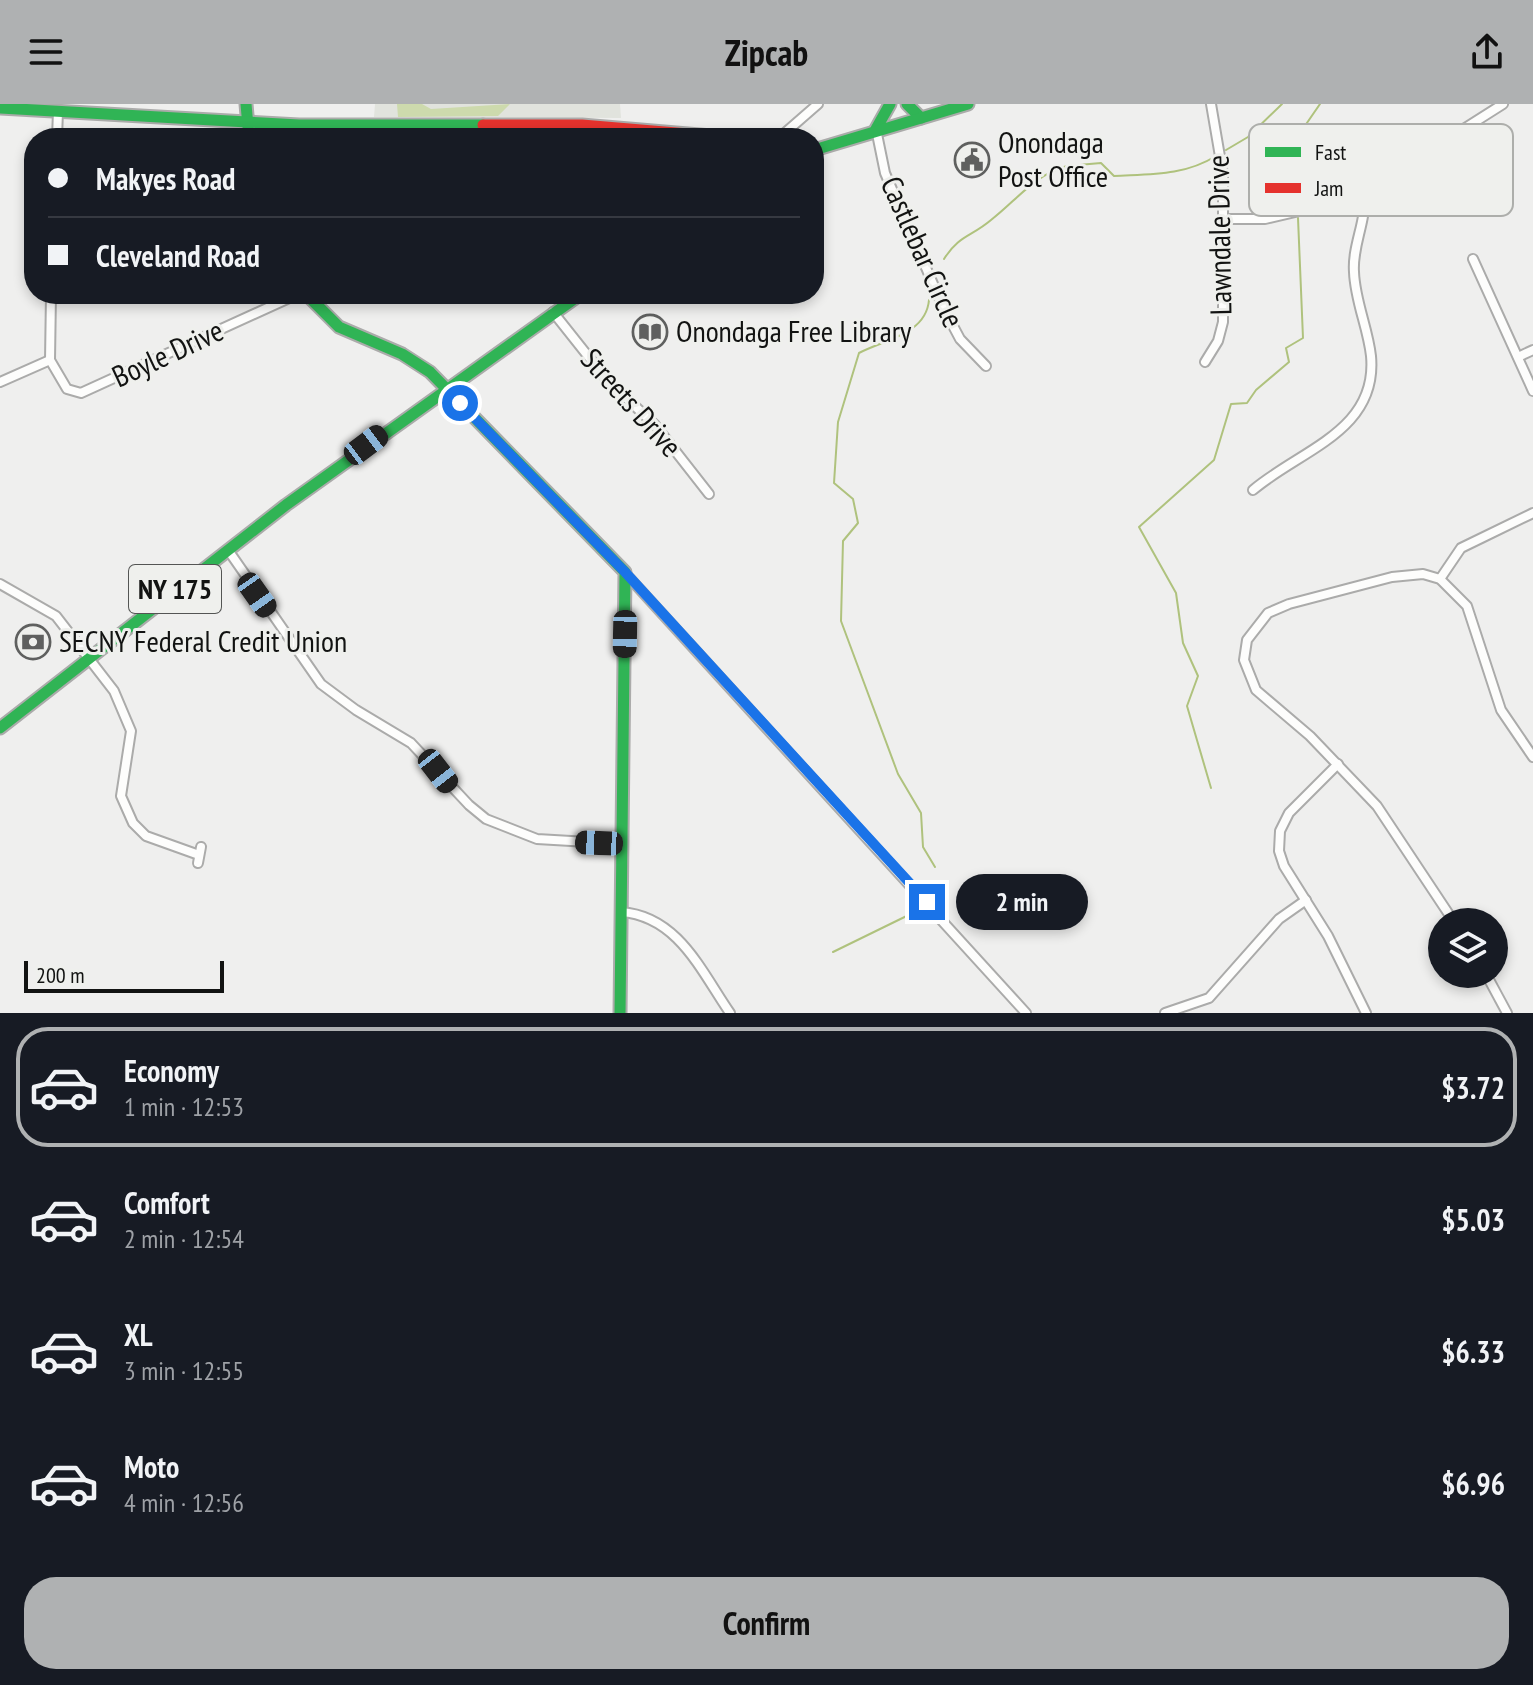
<!DOCTYPE html>
<meta charset="utf-8">
<style>
:root{--surface:#171b24;--page:#20242c;--text:#f1f3f6;--muted:#9ea1a6;--line:#363941;--accent:#afb1b2}
body{margin:0;font-family:"PT Sans Narrow",sans-serif;background:var(--page);color:var(--text);height:100vh;display:flex;flex-direction:column;font-size:30px;white-space:nowrap}
*{box-sizing:border-box;margin:0}
p{font-size:26px;color:var(--muted)}
.icon{flex:none;width:44px;height:44px;fill:none;stroke:currentColor;stroke-width:2;stroke-linecap:round;stroke-linejoin:round}
.map{position:relative;height:909px;overflow:hidden}
.side{display:flex;flex-direction:column;background:var(--surface);flex:1}
.side>*{flex:none}
.hud{position:absolute;left:24px;top:24px;width:800px;height:176px;border-radius:32px;box-shadow:0 4px 12px #0003;display:grid;align-content:center;height:176px;padding:0 24px;background:var(--surface)}
.fabs{position:absolute;left:1428px;top:804px;display:grid;gap:16px}
.fabs a{display:grid;place-items:center;width:80px;height:80px;border-radius:50%;background:var(--surface);box-shadow:0 4px 12px #0003;font-size:40px}
.scale{position:absolute;left:24px;bottom:20px;width:200px;box-sizing:border-box;padding-left:8px;border:4px solid #121312;border-top:0;font-size:22px;line-height:28px;white-space:nowrap;color:#121312;-webkit-text-stroke:6px #eff0ed;paint-order:stroke}
.end{position:absolute;width:36px;height:36px;margin:-18px;border:10px solid #1a73e8;background:#fff;box-shadow:0 0 0 4px #fff}
.from{border-radius:50%}
.bubble{position:absolute;height:56px;border-radius:28px;background:var(--surface);box-shadow:0 4px 12px #0003;font-size:26px;font-weight:700;line-height:56px;text-align:center}
.car{position:absolute;width:24px;height:48px;margin:-24px -12px;border-radius:10px;box-shadow:0 0 6px 2px #0007;background:linear-gradient(#222 24%,#8ab4d8 0 40%,#222 0 76%,#8ab4d8 0 86%,#222 0)}
.hud b{display:flex;align-items:center;gap:28px;height:76px;font-size:30px}
.hud b+b{border-top:2px solid var(--line)}
.hud i{width:20px;height:20px;background:var(--text)}
ul{padding:14px 0 0;list-style:none}
li{display:flex;align-items:center;gap:24px;height:120px;margin:0 16px 12px;padding:0 8px;border:4px solid transparent;border-radius:32px}
li div{flex:1}
li b{display:block;font-size:30px}
li em{font-style:normal;font-weight:700}
li.active{border-color:var(--accent)}
li>.icon{width:72px;height:72px;stroke-width:1.5}
.cta{display:flex;gap:16px;margin-top:auto;padding:16px 24px}
.cta a{flex:1;height:92px;border-radius:32px;background:var(--accent);color:#111;font-size:32px;font-weight:700;line-height:92px;text-align:center}
header{display:flex;justify-content:space-between;align-items:center;height:104px;padding:0 24px;background:var(--accent);color:#111;font-size:36px;font-weight:700}
.map>svg:first-child{display:block}
.built{fill:#e1e3dd}
.green{fill:#cddaad}
.lines{fill:none;stroke-linecap:round;stroke-linejoin:round}
.stream{stroke:#afc27d;stroke-width:2}
.street-casing{stroke:#ababaa;stroke-width:12}
.fast-casing{stroke:#ababaa;stroke-width:15}
.jam-casing{stroke:#ababaa;stroke-width:15}
.street{stroke:#fdfdfc;stroke-width:8}
.fast{stroke:#30b455;stroke-width:11}
.jam{stroke:#e5322d;stroke-width:11}
.route{stroke:#1a73e8;stroke-width:10}
.labels{text-anchor:middle;stroke-width:6;stroke-linejoin:round;paint-order:stroke}
.shield{fill:#eff0ed;stroke:#545554;stroke-width:2}
.shield-label{font-size:28px;font-weight:bold;fill:#121312}
.poi-label{font-size:30px;fill:#121312;stroke:#eff0ed;text-anchor:start}
.street-label{font-size:30px;fill:#121312;stroke:#eff0ed}
.key{fill:#eff0ed;stroke:#adaeab;stroke-width:2}
.key-label{font-size:22px;fill:#121312}
</style>
<header><svg class="icon" aria-label="menu" viewBox="0 0 24 24"><path d="M4 6h16M4 12h16M4 18h16"/></svg>Zipcab<svg class="icon" aria-label="share" viewBox="0 0 24 24"><path d="M12 15V3M7 8l5-5 5 5M5 13v7h14v-7"/></svg></header>
<div class="map">
<svg width="1533" height="909" viewBox="0 0 1533 909">
<rect width="100%" height="100%" fill="#efefee"/>
<polygon class="built" points="375,0 620,0 621,14 374,13"/>
<polygon class="green" points="397,0 422,0 431,5 510,0 498,12 398,13"/>
<g class="lines">
<g class="stream">
<polyline points="1226,46 1248,33 1282,0"/>
<path d="M 1078,61 L 1101,59 L 1114,72 C 1150,70 1184,72 1216,52"/>
<polyline points="1297,103 1295,55 1289,45 1320,0"/>
<path d="M 944,155 C 959,131 971,133 991,116 C 1017,96 1034,71 1067,62"/>
<path d="M 929,196 C 926,230 886,235 859,249 L 838,318 L 834,379 L 853,395 L 858,419 L 843,437 L 841,517 L 898,670 L 921,709 L 923,743 L 935,763"/>
<polyline points="1211,684 1187,602 1198,572 1183,539 1176,489 1139,423 1214,356 1231,300 1247,299 1256,286 1289,258 1286,244 1303,234 1298,114"/>
<polyline points="935,785 935,799"/>
<polyline points="833,848 925,803"/>
</g>
<g class="street-casing">
<g id="street">
<polyline points="876,25 885,69 943,203 960,235 986,262"/>
<polyline points="57,34 58,7"/>
<polyline points="779,34 818,0"/>
<polyline points="1223,115 1265,115 1355,94 1503,0"/>
<polyline points="1473,155 1533,287"/>
<polyline points="51,190 50,256 67,285 81,289 298,190"/>
<polyline points="553,208 607,276 655,321 709,390"/>
<polyline points="1518,253 1533,246"/>
<polyline points="1205,258 1218,237 1223,218 1223,70 1211,0"/>
<polyline points="0,278 50,256"/>
<path d="M 1253,386 C 1300,346 1378,327 1371,252 C 1368,224 1355,197 1354,168 C 1352,141 1367,117 1364,90"/>
<polyline points="228,446 321,580 356,606 411,639 469,701 486,715 537,735 622,740"/>
<polyline points="625,469 1026,909"/>
<polyline points="1440,475 1461,444 1533,409"/>
<polyline points="0,480 56,512 114,587 131,627 121,692 133,719 146,732 199,751"/>
<polyline points="1338,660 1289,709 1280,727 1279,747 1284,762 1328,832 1366,909"/>
<polyline points="198,759 201,743"/>
<path d="M 621,808 C 678,812 701,867 730,909"/>
<polyline points="1454,818 1377,702 1310,632 1256,586 1244,556 1247,536 1268,509 1289,500 1392,473 1423,470 1440,475 1467,502 1501,606 1533,653"/>
<polyline points="1486,870 1507,909"/>
<polyline points="1165,909 1209,894 1279,815 1306,796"/>
</g>
</g>
<g class="fast-casing">
<g id="fast">
<polyline points="246,0 249,34"/>
<polyline points="907,0 921,14"/>
<polyline points="0,4 299,21 483,21"/>
<polyline points="876,25 890,0"/>
<polyline points="814,46 968,0"/>
<polyline points="306,190 339,223 402,250 430,268 625,468 620,909"/>
<polyline points="0,624 286,401 581,190"/>
</g>
</g>
<g class="jam-casing">
<polyline id="jam" points="483,21 582,21 735,34"/>
</g>
<use href="#street" class="street"/>
<use href="#fast" class="fast"/>
<use href="#jam" class="jam"/>
</g>
<g class="lines">
<polyline class="route" points="460,299 625,468 927,798"/>
</g>
<defs>
<g id="civic-ring" transform="scale(1.8)"><circle r="9.5" fill="#eff0ed" stroke="#5f605f" stroke-width="1.5"/><path d="M-.6-6.5H3V-4.5H.6V-3L4-1V1h2V6H-6V1h2V-1L-.6-3ZM-1.2 2.5V6h2.4V2.5Z" fill="#5f605f"/></g>
<g id="library-ring" transform="scale(1.8)"><circle r="9.5" fill="#eff0ed" stroke="#5f605f" stroke-width="1.5"/><path d="M-6-4Q-3-5.5-.7-3.5V5Q-3 3-6 4ZM6-4Q3-5.5 .7-3.5V5Q3 3 6 4Z" fill="#5f605f"/></g>
<g id="bank-ring" transform="scale(1.8)"><circle r="9.5" fill="#eff0ed" stroke="#5f605f" stroke-width="1.5"/><path d="M-6-4H6V4H-6ZM0-2.3a2.3 2.3 0 1 0 0 4.6a2.3 2.3 0 1 0 0-4.6Z" fill="#5f605f"/></g>
</defs>
<g fill-rule="evenodd">
<use href="#civic-ring" x="972" y="56"/>
<use href="#library-ring" x="650" y="228"/>
<use href="#bank-ring" x="33" y="538"/>
</g>
<g class="labels">
<rect class="shield" x="129" y="461" width="92" height="48" rx="6"/>
<g class="shield-label">
<text x="175" y="495">NY 175</text>
</g>
<g class="poi-label">
<text x="998" y="49">Onondaga<tspan x="998" dy="34">Post Office</tspan></text>
<text x="676" y="238">Onondaga Free Library</text>
<text x="59" y="548">SECNY Federal Credit Union</text>
</g>
<g class="street-label">
<text transform="translate(1220 131) rotate(-91)" y="10">Lawndale Drive</text>
<text transform="translate(922 148) rotate(66)" y="10">Castlebar Circle</text>
<text transform="translate(168 250) rotate(-25)" y="10">Boyle Drive</text>
<text transform="translate(631 299) rotate(48)" y="10">Streets Drive</text>
</g>
</g>
<rect x="1249" y="20" width="264" height="92" rx="12" class="key"/>
<rect x="1265" y="43" width="36" height="10" fill="#30b455"/>
<rect x="1265" y="79" width="36" height="10" fill="#e5322d"/>
<g class="key-label">
<text x="1315" y="56">Fast</text>
<text x="1315" y="92">Jam</text>
</g>
</svg>
<div class="fabs">
<a><svg class="icon" aria-label="layers" viewBox="0 0 24 24"><path d="M12 4l9 5-9 5-9-5zM3 14l9 5 9-5"/></svg></a>
</div>
<div class="scale">200 m</div>
<i class="end from" style="left:460px;top:299px"></i>
<i class="end" style="left:927px;top:798px"></i>
<div class="bubble" style="left:956px;top:770px;width:132px">2 min</div>
<i class="car" style="left:366px;top:341px;rotate:53deg"></i>
<i class="car" style="left:257px;top:491px;rotate:145deg"></i>
<i class="car" style="left:625px;top:530px;rotate:181deg"></i>
<i class="car" style="left:438px;top:667px;rotate:142deg"></i>
<i class="car" style="left:599px;top:739px;rotate:272deg"></i>
<div class="hud">
<b><i class="from"></i>Makyes Road</b>
<b><i></i>Cleveland Road</b>
</div>
</div>
<section class="side">
<ul>
<li class="active"><svg class="icon" aria-label="car" viewBox="0 0 24 24"><path d="M5 17H2v-5l4-1 3-4h7l3 4 3 1v5h-3M9 17h6M6 11h13"/><circle cx="7" cy="17" r="2"/><circle cx="17" cy="17" r="2"/></svg><div><b>Economy</b><p>1 min · 12:53</p></div><em>$3.72</em></li>
<li><svg class="icon" aria-label="car" viewBox="0 0 24 24"><path d="M5 17H2v-5l4-1 3-4h7l3 4 3 1v5h-3M9 17h6M6 11h13"/><circle cx="7" cy="17" r="2"/><circle cx="17" cy="17" r="2"/></svg><div><b>Comfort</b><p>2 min · 12:54</p></div><em>$5.03</em></li>
<li><svg class="icon" aria-label="car" viewBox="0 0 24 24"><path d="M5 17H2v-5l4-1 3-4h7l3 4 3 1v5h-3M9 17h6M6 11h13"/><circle cx="7" cy="17" r="2"/><circle cx="17" cy="17" r="2"/></svg><div><b>XL</b><p>3 min · 12:55</p></div><em>$6.33</em></li>
<li><svg class="icon" aria-label="car" viewBox="0 0 24 24"><path d="M5 17H2v-5l4-1 3-4h7l3 4 3 1v5h-3M9 17h6M6 11h13"/><circle cx="7" cy="17" r="2"/><circle cx="17" cy="17" r="2"/></svg><div><b>Moto</b><p>4 min · 12:56</p></div><em>$6.96</em></li>
</ul>
<div class="cta"><a>Confirm</a></div>
</section>
